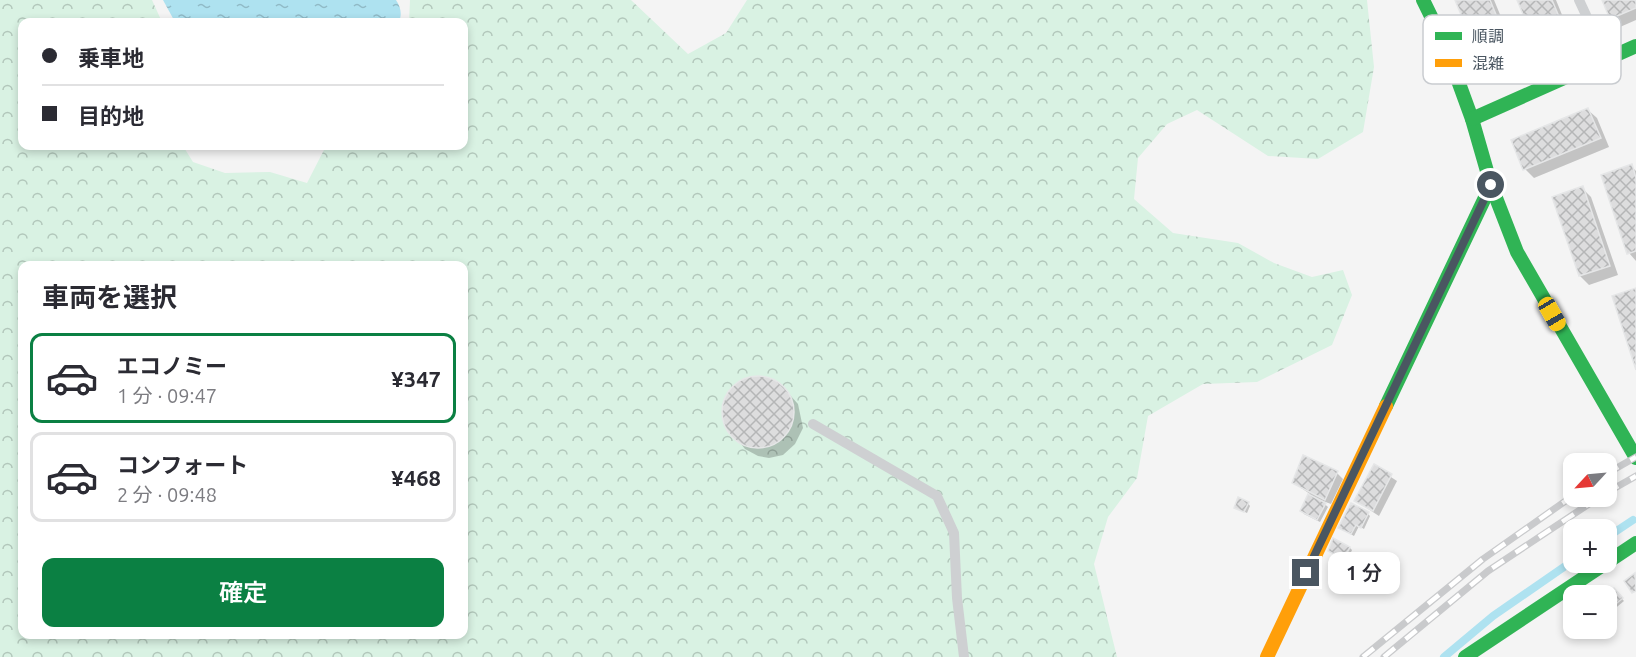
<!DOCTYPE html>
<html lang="ja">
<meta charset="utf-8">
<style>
:root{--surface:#fff;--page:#f7f7f7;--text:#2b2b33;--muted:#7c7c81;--line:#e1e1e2;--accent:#0b8043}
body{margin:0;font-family:Ubuntu,"Noto Sans JP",sans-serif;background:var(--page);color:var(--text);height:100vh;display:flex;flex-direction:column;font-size:22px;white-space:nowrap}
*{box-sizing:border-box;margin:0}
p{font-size:20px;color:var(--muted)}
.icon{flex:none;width:33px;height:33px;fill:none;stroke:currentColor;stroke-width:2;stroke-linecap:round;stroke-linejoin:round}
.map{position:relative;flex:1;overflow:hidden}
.details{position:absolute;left:18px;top:261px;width:450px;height:378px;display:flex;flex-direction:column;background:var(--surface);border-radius:12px;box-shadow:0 3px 9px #0003}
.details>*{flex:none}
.banner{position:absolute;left:18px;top:18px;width:450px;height:132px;border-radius:12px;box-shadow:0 3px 9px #0003;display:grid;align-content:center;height:132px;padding:0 24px;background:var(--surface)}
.needle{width:39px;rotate:244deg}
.controls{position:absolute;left:1563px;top:453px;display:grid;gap:12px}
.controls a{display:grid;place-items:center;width:54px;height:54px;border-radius:12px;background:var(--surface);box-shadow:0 3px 9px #0003;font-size:30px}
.end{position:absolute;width:27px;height:27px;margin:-14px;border:8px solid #4a5661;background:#fff;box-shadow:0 0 0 3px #fff}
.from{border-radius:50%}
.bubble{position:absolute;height:42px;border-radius:12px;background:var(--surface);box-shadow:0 3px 9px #0003;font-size:20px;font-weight:600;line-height:42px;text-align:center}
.car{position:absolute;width:18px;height:36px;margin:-18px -9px;border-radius:8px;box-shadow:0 0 4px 2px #0007;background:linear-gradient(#f5c518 24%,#345 0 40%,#f5c518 0 76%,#345 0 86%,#f5c518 0)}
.banner b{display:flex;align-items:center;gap:21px;height:57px;font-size:22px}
.banner b+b{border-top:2px solid var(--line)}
.banner i{width:15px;height:15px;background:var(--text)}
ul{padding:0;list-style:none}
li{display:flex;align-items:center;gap:18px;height:90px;margin:0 12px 9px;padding:0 12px;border:3px solid var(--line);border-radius:12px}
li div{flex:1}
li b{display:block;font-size:22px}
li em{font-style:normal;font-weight:600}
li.current{border-color:var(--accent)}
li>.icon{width:54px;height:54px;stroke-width:1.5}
h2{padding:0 24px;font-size:27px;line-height:72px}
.button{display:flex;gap:12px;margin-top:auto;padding:12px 24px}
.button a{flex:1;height:69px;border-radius:12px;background:var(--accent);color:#fff;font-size:24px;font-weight:600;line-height:69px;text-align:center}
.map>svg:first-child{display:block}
.forest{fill:url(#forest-crowns);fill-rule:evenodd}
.water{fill:url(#water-ripples)}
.shadow{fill:#0003}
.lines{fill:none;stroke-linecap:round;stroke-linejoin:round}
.stream{stroke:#aee2f0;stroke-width:8}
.building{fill:url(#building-cross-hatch);stroke:#e5e6e7;stroke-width:1.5}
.lane{stroke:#ced0d2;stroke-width:10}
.fast{stroke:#30b455;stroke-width:14}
.slow{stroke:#ff9f0a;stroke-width:14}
.rail-casing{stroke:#c9cacc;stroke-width:7}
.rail{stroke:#fff;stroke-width:4.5;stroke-dasharray:14;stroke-linecap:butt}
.route{stroke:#4a5661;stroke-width:8}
.key{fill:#fff;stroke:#c9ccd0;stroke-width:1.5}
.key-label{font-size:16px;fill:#4a5661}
</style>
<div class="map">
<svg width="1636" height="657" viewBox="0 0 1636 657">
<defs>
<pattern id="forest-crowns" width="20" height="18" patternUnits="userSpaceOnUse" patternTransform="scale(1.5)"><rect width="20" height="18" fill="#d9f2e3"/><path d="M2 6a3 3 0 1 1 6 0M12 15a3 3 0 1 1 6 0" fill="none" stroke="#b2c7bb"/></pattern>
<pattern id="water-ripples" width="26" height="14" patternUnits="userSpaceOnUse" patternTransform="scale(1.5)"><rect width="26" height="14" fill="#aee2f0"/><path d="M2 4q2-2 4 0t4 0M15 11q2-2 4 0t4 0" fill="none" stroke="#90bac6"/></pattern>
<pattern id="building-cross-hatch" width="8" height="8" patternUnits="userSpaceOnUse" patternTransform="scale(1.5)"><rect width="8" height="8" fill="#ddddde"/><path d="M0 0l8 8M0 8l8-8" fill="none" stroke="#b5b6b7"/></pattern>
</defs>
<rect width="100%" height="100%" fill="#f4f4f4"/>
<path class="forest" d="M 0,0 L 152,0 L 162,22 L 22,22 L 22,146 L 183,146 L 193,162 L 225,173 L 270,172 L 307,183 L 326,146 L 464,146 L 464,22 L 409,22 L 410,0 L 631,0 L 688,54 L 726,33 L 747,0 L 1367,0 L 1374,67 L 1363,132 L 1318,159 L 1268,156 L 1197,110 L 1167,124 L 1138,158 L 1134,199 L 1173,233 L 1238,243 L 1274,263 L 1312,277 L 1343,270 L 1352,295 L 1332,345 L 1257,382 L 1203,384 L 1148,416 L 1137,478 L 1108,517 L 1094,564 L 1117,657 L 0,657 ZM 22,266 L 464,266 L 464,634 L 22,634 Z"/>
<path class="water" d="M 163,0 L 396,0 C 401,8 402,14 399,22 L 175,22 Z"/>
<g class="shadow">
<polygon points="1456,0 1494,0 1523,70 1495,81 1486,72"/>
<polygon points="1519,0 1556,0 1575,47 1548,58 1539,49"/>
<polygon points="1604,0 1636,0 1636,20 1620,27 1611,18"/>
<polygon points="1588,110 1597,118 1609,147 1534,178 1525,169"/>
<polygon points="1631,166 1636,171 1636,261 1629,253"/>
<polygon points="1582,188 1591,197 1618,275 1589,285 1580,276"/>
<polygon points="755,377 770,379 781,385 798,404 803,428 795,444 783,455 769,458 758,456 745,449 724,422 724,403 732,389 742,381"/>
<polygon points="1374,466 1397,481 1379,516 1356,501"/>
<polygon points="1337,473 1343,479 1331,504 1320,500 1328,507 1320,522 1304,514 1302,511 1310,494 1294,483"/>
<polygon points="1248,503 1250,506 1247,513 1235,507"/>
<polygon points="1368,514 1370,516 1364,529 1359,526 1354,536 1343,530"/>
<polygon points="1350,548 1352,550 1347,561 1332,553"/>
<polygon points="1614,590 1624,601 1606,616 1606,596"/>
<polygon points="1571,626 1574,628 1589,630 1582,638"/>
</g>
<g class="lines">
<g class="stream">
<polyline points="1606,538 1633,520"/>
<polyline points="1444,657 1493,616 1574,560"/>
</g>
</g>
<g class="building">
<polygon points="1455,0 1490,0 1515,61 1485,73"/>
<polygon points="1517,0 1552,0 1568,38 1538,50"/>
<polygon points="1602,0 1636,0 1636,8 1610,19"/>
<polygon points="1588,108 1601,138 1523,170 1511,140"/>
<polygon points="1632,164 1636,178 1636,251 1627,254 1601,175"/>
<polygon points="1583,186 1610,266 1579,276 1552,197"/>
<polygon points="1636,288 1636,370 1612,296"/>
<circle cx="758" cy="412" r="36"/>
<polygon points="1303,455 1338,471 1325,500 1292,483"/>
<polygon points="1374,464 1392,474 1373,511 1354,501"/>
<polygon points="1308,494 1326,503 1317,520 1300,511"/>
<polygon points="1238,497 1249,502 1244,512 1234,508"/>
<polygon points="1351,503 1369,512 1361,528 1356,525 1351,534 1338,528"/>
<polygon points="1333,538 1350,547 1344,559 1328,551"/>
<polygon points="1635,573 1636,591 1632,593 1624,581"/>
<polygon points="1614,588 1623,598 1606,612 1606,596 1599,596 1604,591 1607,594"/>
<polygon points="1574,622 1574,628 1586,628 1578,636 1569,626"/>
</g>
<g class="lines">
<g class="lane">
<polyline points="1579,0 1605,56"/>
<polyline points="813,424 937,496 954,533 957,598 964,657"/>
</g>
<g class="fast">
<polyline points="1423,0 1445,45 1472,119 1491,185 1517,252 1636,458"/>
<polyline points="1472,119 1636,46"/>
<polyline points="1386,406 1491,185"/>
<polyline points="1465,657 1636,543"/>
</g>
<polyline class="slow" points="1267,657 1386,406"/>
<g class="rail-casing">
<g id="rail">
<polyline points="1606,474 1636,457"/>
<polyline points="1606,493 1636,476"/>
<polyline points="1363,657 1483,559 1574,495"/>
<polyline points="1384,657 1488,571 1601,496"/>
</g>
</g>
<use href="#rail" class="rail"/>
</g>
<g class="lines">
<polyline class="route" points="1306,573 1491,185"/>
</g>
<rect x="1423" y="15" width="198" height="69" rx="9" class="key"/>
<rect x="1435" y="32" width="27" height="8" fill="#30b455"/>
<rect x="1435" y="59" width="27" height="8" fill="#ff9f0a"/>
<g class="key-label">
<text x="1472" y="42">順調</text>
<text x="1472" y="69">混雑</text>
</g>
</svg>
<div class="controls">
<a><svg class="needle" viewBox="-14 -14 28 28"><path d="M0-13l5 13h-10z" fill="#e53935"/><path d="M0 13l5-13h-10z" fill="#7c7c81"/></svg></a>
<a>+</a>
<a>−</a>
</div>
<i class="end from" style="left:1491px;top:185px"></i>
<i class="end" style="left:1306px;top:573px"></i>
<div class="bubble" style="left:1328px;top:552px;width:72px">1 分</div>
<i class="car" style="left:1552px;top:314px;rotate:150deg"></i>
<div class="banner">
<b><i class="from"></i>乗車地</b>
<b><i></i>目的地</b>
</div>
<section class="details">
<h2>車両を選択</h2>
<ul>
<li class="current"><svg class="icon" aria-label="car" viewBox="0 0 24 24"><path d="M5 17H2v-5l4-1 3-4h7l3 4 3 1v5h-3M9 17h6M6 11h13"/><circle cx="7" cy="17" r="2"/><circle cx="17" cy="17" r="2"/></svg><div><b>エコノミー</b><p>1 分 · 09:47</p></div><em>¥347</em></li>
<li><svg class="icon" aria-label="car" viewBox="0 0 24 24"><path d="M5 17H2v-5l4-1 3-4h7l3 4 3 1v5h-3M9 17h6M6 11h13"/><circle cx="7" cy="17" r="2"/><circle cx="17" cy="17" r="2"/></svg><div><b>コンフォート</b><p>2 分 · 09:48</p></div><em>¥468</em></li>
</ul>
<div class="button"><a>確定</a></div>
</section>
</div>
